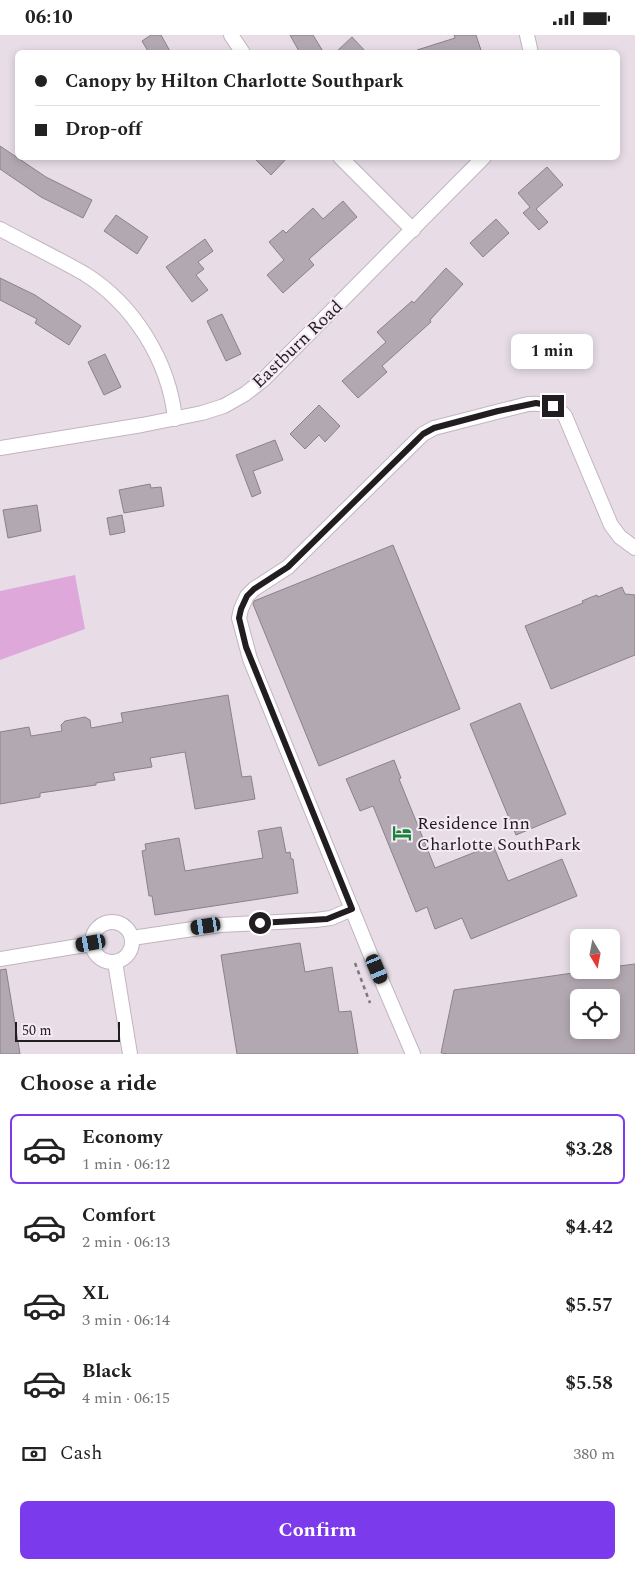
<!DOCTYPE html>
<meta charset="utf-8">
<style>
:root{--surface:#fff;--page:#f2f2f2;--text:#222;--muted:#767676;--line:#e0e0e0;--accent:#7c3aed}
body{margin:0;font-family:Spectral,serif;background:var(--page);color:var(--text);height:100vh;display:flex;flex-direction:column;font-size:19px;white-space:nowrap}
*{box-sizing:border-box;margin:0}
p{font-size:16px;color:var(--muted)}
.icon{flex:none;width:28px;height:28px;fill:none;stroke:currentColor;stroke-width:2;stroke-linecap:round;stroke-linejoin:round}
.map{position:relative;height:1019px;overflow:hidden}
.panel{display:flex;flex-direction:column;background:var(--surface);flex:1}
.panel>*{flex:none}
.top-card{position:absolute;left:15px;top:15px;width:605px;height:110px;border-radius:8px;box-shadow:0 2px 8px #0003;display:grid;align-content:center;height:110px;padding:0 20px;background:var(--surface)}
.needle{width:32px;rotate:170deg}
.controls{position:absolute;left:570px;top:894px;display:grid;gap:10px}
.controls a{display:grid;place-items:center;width:50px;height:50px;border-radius:8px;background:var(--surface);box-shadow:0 2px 8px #0003;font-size:25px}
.scale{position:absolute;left:15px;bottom:12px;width:105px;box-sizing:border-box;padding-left:5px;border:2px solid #211d21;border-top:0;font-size:14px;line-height:18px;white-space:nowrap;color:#211d21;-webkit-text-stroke:4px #f5eaf4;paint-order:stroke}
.end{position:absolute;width:22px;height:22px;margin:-11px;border:6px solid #211d21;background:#fff;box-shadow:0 0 0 2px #fff}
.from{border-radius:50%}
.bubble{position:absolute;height:35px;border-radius:8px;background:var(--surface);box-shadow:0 2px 8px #0003;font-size:16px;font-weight:700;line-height:35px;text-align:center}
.car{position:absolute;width:15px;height:30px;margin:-15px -8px;border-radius:6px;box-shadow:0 0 4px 1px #0007;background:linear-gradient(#222 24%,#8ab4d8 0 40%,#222 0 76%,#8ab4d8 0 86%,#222 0)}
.top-card b{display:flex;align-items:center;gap:18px;height:48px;font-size:19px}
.top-card b+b{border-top:1px solid var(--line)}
.top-card i{width:12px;height:12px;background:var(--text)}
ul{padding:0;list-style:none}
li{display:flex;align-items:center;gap:15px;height:70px;margin:0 10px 8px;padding:0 10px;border:2px solid transparent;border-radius:8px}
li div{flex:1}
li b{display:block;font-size:19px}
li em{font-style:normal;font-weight:700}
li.on{border-color:var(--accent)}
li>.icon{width:45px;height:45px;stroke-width:1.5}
h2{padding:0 20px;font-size:22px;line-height:60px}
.pay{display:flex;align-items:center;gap:12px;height:55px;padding:0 20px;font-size:19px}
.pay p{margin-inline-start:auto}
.cta{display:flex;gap:10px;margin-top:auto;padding:10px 20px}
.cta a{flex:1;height:58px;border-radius:8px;background:var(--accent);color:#fff;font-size:20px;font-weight:700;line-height:58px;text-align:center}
.status{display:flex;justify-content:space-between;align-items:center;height:35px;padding:0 25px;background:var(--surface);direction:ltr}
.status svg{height:14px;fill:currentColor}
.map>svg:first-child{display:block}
.green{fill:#dea9da}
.building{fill:#b2a8b1;stroke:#8b818a;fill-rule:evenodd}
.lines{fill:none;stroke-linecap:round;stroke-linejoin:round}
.minor-casing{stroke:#c0b5bf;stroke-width:16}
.path{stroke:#7e777e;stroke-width:2.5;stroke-dasharray:4 4;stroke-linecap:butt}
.minor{stroke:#fff;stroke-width:14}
.route{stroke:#211d21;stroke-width:6}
.labels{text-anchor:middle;stroke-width:4;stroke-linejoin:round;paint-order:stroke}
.street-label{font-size:18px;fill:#211d21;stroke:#f5eaf4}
.poi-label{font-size:18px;fill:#211d21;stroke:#f5eaf4;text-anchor:start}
</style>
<div class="status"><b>06:10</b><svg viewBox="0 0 49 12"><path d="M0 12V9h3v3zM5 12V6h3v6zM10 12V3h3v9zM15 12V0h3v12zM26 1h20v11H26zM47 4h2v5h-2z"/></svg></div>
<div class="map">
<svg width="635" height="1019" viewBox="0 0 635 1019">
<rect width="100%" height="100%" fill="#e8dde7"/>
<polygon class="green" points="75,540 85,594 0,625 0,556"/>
<g class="building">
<polygon points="151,0 161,0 171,18 149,18 142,6"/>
<polygon points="290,0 313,0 324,18 300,18"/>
<polygon points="454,0 476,0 481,15 474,18 417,18 417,15 455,3"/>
<polygon points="352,2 367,18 335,18"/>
<polygon points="0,111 46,142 92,165 83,183 41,162 0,134"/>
<polygon points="253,122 288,122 271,140"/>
<polygon points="547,132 563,150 536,174 548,187 539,195 523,178 530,172 518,158"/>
<polygon points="343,166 357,182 309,224 314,230 283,258 267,240 284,225 269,207 283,195 286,198 313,173 323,184"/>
<polygon points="116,180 148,202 137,219 104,196"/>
<polygon points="496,184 509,198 483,222 470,208"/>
<polygon points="205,204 213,216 198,227 204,234 196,240 208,255 192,267 166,232"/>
<polygon points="446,233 463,249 430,285 431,287 382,331 387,337 358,363 342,346 386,307 377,297 412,266 414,268"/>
<polygon points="0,243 35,260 81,291 69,310 35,288 37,284 0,265"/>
<polygon points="222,279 241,319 226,326 207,286"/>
<polygon points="105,319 121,352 104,360 88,327"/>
<polygon points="319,370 340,391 325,407 319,400 305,414 290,399"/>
<polygon points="275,405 283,425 253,436 261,458 252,462 236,420"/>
<polygon points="150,449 151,453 161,452 164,471 124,478 119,455"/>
<polygon points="37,470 41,496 8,503 3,475"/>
<polygon points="122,480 125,497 110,500 107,483"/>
<polygon points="393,510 460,674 319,731 253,569 254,566"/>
<polygon points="622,552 625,559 635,560 635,620 551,654 525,591 583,568 582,566 589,563 597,560 598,562"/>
<polygon points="228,660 242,742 251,741 255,764 195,774 185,717 150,723 152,732 113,738 115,745 96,748 96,750 40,758 40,762 0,769 0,697 29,692 31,701 62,696 61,690 65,686 85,682 90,685 91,693 123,687 121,678"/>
<polygon points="520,668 566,779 516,800 470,689"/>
<polygon points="394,725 401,743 399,744 435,833 493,810 508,846 562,824 577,861 471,904 462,883 435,894 427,872 416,877 373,771 360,776 346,744"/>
<polygon points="281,792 286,818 290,817 291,824 293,824 298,858 155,880 152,861 149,861 142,816 146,815 145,809 179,803 185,836 263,823 258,796"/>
<polygon points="300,908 305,937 332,932 339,977 351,976 358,1019 237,1019 221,920"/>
<path d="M 635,929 L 635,1019 L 448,1019 L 441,1018 L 454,955 L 594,935 L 611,935 L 611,932 ZM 579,962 L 611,962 L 611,995 L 579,995 Z"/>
<polygon points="6,934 20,1019 0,1019 0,935"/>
</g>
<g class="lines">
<g class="minor-casing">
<g id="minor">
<polyline points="231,0 243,18"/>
<polyline points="527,0 531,18"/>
<polyline points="340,122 413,195"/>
<path d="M 0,194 C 28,209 57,223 85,239 C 134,270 169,326 175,384"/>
<polyline points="0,413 142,390 202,378 224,371 245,359 263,345 484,122"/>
<circle cx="112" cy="907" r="20"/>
<polyline points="132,903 220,890 316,885 331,883 352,874"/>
<polyline points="0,924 91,909"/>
<polyline points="115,927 130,1019"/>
<path d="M 413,1019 L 371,921 L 250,624 L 239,583 L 241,574 L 247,561 L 254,554 L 288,532 L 423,399 L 434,393 L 528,369 C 542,368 556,370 565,381 L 611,490 L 620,502 L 635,513"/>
</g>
</g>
<polyline class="path" points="355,928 370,968"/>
<use href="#minor" class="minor"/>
</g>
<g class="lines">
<polyline class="route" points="260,888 327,884 352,874 246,612 239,583 241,574 247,561 254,554 288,532 415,407 423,399 434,393 498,376 536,368 553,371"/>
</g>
<defs>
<g id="hotel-bare" transform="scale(1.5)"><path d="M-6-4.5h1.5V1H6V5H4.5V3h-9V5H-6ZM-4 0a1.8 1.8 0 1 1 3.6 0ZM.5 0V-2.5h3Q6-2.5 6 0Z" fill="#18843a" stroke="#f5eaf4" stroke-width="2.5" paint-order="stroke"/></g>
</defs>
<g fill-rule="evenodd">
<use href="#hotel-bare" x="402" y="798"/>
</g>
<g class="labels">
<g class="street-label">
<text transform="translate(297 309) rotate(-44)" y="6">Eastburn Road</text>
</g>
<g class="poi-label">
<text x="417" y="794">Residence Inn<tspan x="417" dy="21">Charlotte SouthPark</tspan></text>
</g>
</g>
</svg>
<div class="controls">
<a><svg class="needle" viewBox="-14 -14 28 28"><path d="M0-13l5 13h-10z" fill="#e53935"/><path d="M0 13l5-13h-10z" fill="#767676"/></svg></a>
<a><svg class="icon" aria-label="locate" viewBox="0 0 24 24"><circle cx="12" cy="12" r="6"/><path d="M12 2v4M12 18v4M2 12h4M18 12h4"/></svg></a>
</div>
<div class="scale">50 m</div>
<i class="end from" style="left:260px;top:888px"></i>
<i class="end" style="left:553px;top:371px"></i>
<div class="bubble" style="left:511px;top:299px;width:82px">1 min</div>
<i class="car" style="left:206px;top:891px;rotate:261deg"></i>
<i class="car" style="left:91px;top:908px;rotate:260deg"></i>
<i class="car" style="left:377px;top:934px;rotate:157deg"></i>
<div class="top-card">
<b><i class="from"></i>Canopy by Hilton Charlotte Southpark</b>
<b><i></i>Drop-off</b>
</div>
</div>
<section class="panel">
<h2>Choose a ride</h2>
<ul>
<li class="on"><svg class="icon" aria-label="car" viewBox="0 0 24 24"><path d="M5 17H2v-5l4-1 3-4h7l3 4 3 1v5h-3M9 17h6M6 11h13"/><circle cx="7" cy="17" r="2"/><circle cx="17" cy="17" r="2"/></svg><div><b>Economy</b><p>1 min · 06:12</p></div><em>$3.28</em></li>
<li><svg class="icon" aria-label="car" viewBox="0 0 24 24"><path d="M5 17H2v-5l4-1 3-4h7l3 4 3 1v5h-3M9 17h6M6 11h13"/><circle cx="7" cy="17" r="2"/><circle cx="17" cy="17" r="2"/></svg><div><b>Comfort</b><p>2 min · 06:13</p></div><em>$4.42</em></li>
<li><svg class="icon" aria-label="car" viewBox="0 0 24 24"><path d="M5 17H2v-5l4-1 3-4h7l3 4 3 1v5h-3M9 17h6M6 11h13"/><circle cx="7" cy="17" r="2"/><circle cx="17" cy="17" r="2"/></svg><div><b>XL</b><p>3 min · 06:14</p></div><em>$5.57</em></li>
<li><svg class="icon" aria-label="car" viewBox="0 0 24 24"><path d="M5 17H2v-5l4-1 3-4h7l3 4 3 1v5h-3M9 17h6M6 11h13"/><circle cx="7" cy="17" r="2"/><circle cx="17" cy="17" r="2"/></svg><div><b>Black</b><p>4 min · 06:15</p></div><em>$5.58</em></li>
</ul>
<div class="pay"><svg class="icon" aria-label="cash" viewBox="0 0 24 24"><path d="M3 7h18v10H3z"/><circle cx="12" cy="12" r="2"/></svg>Cash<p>380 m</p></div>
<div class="cta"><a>Confirm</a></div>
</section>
